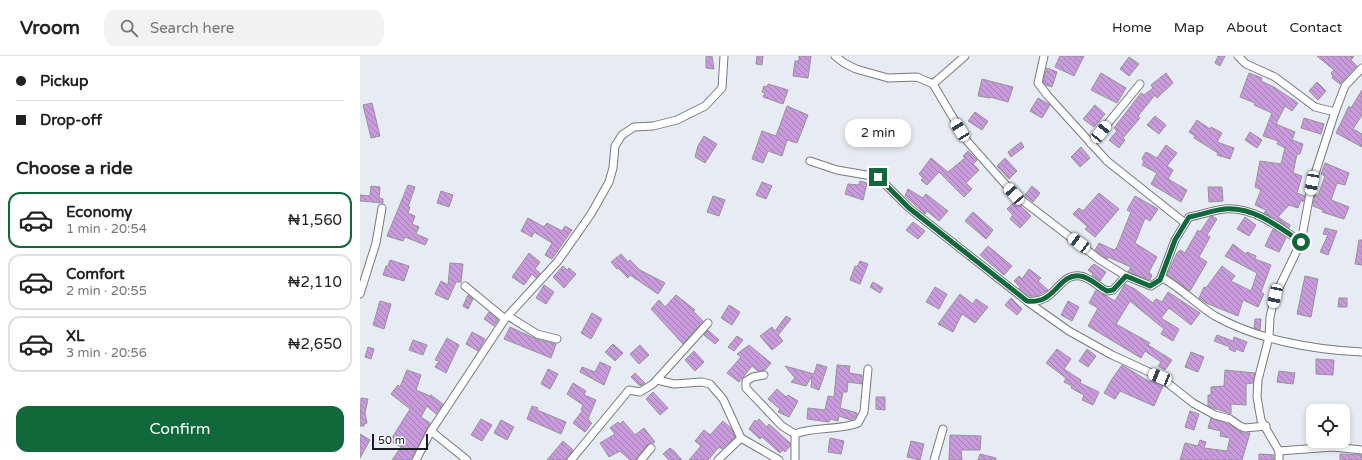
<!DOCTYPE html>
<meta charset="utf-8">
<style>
:root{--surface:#fff;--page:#f2f2f2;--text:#222;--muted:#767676;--line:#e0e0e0;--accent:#11693b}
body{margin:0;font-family:"Varela Round",sans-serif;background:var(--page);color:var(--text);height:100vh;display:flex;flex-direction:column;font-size:15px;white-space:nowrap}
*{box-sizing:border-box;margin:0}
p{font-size:13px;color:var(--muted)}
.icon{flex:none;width:22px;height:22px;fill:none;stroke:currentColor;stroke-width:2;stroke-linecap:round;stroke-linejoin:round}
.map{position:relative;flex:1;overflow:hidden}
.details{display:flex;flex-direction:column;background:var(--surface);width:360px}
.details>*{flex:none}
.top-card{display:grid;align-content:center;height:88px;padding:0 16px;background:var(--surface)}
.controls{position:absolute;left:946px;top:348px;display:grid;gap:8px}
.controls a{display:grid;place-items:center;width:44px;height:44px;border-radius:8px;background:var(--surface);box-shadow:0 2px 6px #0003;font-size:20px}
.scale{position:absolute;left:12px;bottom:10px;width:56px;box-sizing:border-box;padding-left:4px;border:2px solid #1c1d20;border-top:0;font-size:11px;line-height:14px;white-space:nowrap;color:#1c1d20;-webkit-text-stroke:3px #f5f8ff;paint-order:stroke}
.end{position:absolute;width:18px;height:18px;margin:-9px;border:5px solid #11693b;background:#fff;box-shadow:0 0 0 2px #fff}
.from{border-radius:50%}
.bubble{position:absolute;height:28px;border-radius:12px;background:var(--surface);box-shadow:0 2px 6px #0003;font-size:13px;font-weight:600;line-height:28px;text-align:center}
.car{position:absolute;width:12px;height:24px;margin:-12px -6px;border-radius:5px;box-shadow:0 0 3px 1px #0007;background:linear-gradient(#fff 24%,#345 0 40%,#fff 0 76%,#345 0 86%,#fff 0)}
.top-card b{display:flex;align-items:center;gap:14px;height:38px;font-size:15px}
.top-card b+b{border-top:1px solid var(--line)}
.top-card i{width:10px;height:10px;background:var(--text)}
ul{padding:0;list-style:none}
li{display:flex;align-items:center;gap:12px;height:56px;margin:0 8px 6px;padding:0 8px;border:2px solid var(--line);border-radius:12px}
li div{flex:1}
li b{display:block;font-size:15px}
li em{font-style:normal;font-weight:600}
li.current{border-color:var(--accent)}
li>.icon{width:36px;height:36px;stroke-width:1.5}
h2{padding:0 16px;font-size:18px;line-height:48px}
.cta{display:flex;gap:8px;margin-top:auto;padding:8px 16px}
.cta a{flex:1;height:46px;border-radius:12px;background:var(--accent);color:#fff;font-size:16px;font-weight:600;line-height:46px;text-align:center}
header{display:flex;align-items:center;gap:24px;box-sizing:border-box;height:56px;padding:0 20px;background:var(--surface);border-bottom:1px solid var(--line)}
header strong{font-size:19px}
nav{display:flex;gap:22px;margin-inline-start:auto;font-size:14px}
.search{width:280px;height:36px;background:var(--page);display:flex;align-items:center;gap:10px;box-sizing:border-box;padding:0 14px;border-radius:12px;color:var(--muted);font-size:15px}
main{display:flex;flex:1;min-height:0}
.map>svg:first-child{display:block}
.building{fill:url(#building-back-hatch);stroke:#97929a}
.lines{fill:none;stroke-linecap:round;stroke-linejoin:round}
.minor-casing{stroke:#777a81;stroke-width:9}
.minor{stroke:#fff;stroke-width:7}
.route{stroke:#11693b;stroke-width:5}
</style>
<header>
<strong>Vroom</strong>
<div class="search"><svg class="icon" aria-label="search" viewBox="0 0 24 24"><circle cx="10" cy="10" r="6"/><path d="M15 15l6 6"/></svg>Search here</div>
<nav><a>Home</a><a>Map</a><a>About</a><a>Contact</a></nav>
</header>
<main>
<section class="details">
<div class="top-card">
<b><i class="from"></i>Pickup</b>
<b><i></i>Drop-off</b>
</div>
<h2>Choose a ride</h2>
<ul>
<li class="current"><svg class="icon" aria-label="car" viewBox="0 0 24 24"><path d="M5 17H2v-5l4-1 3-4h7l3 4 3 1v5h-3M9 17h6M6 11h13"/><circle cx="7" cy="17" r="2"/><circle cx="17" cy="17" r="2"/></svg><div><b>Economy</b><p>1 min · 20:54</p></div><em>₦1,560</em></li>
<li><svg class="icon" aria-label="car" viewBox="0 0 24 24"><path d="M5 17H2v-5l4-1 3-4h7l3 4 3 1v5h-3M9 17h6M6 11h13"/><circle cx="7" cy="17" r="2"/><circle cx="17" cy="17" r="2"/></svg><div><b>Comfort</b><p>2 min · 20:55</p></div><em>₦2,110</em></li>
<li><svg class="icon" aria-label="car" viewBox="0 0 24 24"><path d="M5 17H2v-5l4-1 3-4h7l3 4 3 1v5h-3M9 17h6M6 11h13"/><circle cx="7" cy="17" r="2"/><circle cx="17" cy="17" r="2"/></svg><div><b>XL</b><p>3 min · 20:56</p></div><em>₦2,650</em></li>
</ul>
<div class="cta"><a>Confirm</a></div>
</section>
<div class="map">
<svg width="1002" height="404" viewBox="0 0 1002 404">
<defs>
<pattern id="building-back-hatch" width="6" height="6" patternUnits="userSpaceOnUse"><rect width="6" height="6" fill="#c99bdd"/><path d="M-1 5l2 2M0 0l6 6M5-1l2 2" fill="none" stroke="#a27eb3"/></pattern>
</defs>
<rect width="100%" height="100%" fill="#e7ebf3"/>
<g class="building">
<polygon points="346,0 352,0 354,13 346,12"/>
<polygon points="397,0 403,0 402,9 396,8"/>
<polygon points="439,0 451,0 448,22 433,20 435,5 439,5"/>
<polygon points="700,0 724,0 714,20 695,11"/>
<polygon points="858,0 865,0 860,10 855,7"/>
<polygon points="957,0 994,0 991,4 997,10 980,28 972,22 973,20 971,17 974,14"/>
<polygon points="769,1 779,8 769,20 760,13"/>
<polygon points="687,12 697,16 692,31 686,29 683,26"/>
<polygon points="741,17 766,32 757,47 731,34"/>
<polygon points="806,17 813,27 797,42 795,39 778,60 780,62 763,82 765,84 759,92 749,84 757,75 754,72 781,37 784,39 793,32 791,29"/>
<polygon points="889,17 902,22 901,25 914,31 938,47 932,55 925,50 916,68 935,76 932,84 943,88 940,98 937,98 933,117 942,120 937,137 945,140 943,146 941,144 938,152 929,149 918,161 930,169 929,172 904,157 906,154 895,149 901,134 895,131 900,105 921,108 925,92 917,88 918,85 903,80 912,57 894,49 895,47 880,41"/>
<polygon points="622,23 653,31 648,46 630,41 630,42 618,40"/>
<polygon points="957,26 966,35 958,44 949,35"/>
<polygon points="408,28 428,34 423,48 403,41 405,37 402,36 404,30 407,31"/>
<polygon points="1002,34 1002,59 993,73 1002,78 1002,91 976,77 989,50 991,52"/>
<polygon points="678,42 690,49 682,62 670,55"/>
<polygon points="12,47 20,80 11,82 3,49"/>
<polygon points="735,49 745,58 734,71 723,63"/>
<polygon points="427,50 448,59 437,87 427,84 422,100 408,95 403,107 392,103 402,75 416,80"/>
<polygon points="615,56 628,65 622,74 608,65"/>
<polygon points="795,60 806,69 799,78 787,69"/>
<polygon points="944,62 964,68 961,78 941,72"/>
<polygon points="837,64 850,73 851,71 862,77 857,86 874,92 870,103 857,99 858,97 834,82 835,80 829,76"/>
<polygon points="890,76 902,84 897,92 885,84"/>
<polygon points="344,80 357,88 345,107 335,101 338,90"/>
<polygon points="661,86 664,91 651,101 648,96"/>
<polygon points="806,89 817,97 807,110 813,114 808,123 827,134 821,146 791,128 797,117 782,109 784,106 782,102 786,96 797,102"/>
<polygon points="721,91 730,102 720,111 711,101"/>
<polygon points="608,95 617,104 613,108 619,114 606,127 612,133 604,141 579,116 567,129 561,124 563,122 559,118 571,102 588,116 605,102 603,100"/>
<polygon points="645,102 657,115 649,123 637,110"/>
<polygon points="965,107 989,117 985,129 977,127 971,144 989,151 984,163 962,156 963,154 953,150 955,138 958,140 965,120 961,118"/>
<polygon points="500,125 507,127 503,144 485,138 488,128 499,129"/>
<polygon points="402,126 412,130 406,143 396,139"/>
<polygon points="48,129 55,131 48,151 50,151 48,157 55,160 52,168 59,171 56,178 68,183 65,189 45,181 43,185 27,180"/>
<polygon points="11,130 20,131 19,142 23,143 23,147 0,145 0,139 10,140"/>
<polygon points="672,130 680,137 673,146 665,139"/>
<polygon points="848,131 862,131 863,145 849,146"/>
<polygon points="548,133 563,142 566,138 588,155 579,165 567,155 565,158 545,140"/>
<polygon points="81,135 93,139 89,151 77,147"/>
<polygon points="739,137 759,153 735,181 725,173 728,171 713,158 719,152 723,155"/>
<polygon points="353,140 365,144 359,160 347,156"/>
<polygon points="775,140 798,153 790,165 785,162 775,187 797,201 789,216 792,219 790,224 768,216 771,211 748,201 747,203 735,194 739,187 754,194 757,191 771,156 767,154"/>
<polygon points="655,145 671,160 660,172 650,163 653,159 647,153"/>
<polygon points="613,156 633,174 626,183 605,165"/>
<polygon points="852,160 857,163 847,179 850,181 839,201 847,206 830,235 807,219 817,197 820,194 825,197 838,174 840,176 850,161"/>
<polygon points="885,161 896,169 889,180 877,173"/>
<polygon points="168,162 184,171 187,167 202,175 205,170 212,174 192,203 185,199 192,187 174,176 172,181 161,175"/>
<polygon points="553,166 565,175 558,183 546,174"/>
<polygon points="965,172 977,175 968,199 960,196 968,179 963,178"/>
<polygon points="913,173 926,182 919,196 905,190"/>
<polygon points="999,184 1002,184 1002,209 995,208"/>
<polygon points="873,188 886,198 887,196 896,200 895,203 911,209 901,236 904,238 898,251 883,244 878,260 846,247 839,242 844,231 846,232 862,210 875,220 871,225 891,235 897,217 865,200"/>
<polygon points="628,190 652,210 644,219 620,199"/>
<polygon points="169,197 180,206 175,213 180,217 176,222 172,218 164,229 152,221"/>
<polygon points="261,198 268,206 270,204 280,214 305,227 298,238 270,219 268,222 258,212 257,213 251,206"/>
<polygon points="30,204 49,210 44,225 23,219 26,210 28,210"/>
<polygon points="500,205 508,208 500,228 490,224 495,210 497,211"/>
<polygon points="90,207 103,208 101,226 96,226 88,244 75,238 81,225 88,229"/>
<polygon points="734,208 746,216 740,225 732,219 733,218 728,214"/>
<polygon points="203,210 207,214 209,212 216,218 204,232 193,221"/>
<polygon points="669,213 681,222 678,225 688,234 677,240 669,240 659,233 660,231 654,225 659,220 662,223"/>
<polygon points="945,220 958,223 951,261 937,258"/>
<polygon points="513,226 523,232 520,237 510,231"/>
<polygon points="765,228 775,233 793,247 796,243 802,246 808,236 840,257 831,269 809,252 801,262 819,273 813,285 801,278 804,273 770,245 756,268 790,287 788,289 812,304 805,314 798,310 801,306 785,295 781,302 728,270 738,252 729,247 736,234 755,245"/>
<polygon points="184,229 194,236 186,248 176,242"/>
<polygon points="575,231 587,238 579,253 566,246"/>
<polygon points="600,238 613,248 616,243 628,251 615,267 602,258 593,276 578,268"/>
<polygon points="108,239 113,243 108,253 103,250"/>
<polygon points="316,239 335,254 333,255 343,265 323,288 291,253 299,244 305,251"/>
<polygon points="651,242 662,253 657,259 645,249"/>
<polygon points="979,242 987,242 987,251 978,251"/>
<polygon points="20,245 31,248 24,273 13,269"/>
<polygon points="708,245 719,251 712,265 701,259"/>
<polygon points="369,249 380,256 372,269 361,262"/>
<polygon points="129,256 138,264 134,270 124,263"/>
<polygon points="232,257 242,263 231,283 221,277"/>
<polygon points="426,260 431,263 418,279 423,285 412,294 400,280 412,271 415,275"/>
<polygon points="895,263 901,263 900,274 894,272"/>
<polygon points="150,271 176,283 196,288 191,302 144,283"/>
<polygon points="348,274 359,284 355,288 344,279"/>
<polygon points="112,276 125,283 118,295 106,288"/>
<polygon points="857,279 873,285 874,281 887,286 883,296 876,293 875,296 869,293 870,291 854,285"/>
<polygon points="377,280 383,284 374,295 368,291"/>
<polygon points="87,282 99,289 86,317 75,311 79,305 75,304"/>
<polygon points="53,284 67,289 63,299 49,294"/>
<polygon points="253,288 263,297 255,305 245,296"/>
<polygon points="280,289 289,299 279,308 270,298"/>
<polygon points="389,289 411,307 405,314 398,315 392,310 379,326 367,317 381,301 377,298"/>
<polygon points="8,291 14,293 11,303 5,301"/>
<polygon points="697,293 711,303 704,313 721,324 720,327 739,336 733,349 722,344 724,339 711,332 712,330 704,326 706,322 686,307"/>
<polygon points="727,293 736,300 728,311 719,305"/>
<polygon points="334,295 344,306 335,315 325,304"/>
<polygon points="831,296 844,301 838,316 825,311"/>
<polygon points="956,303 974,304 973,319 956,318"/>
<polygon points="240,306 251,311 244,329 220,316 222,311 235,316"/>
<polygon points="457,308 467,311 459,334 451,331 452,320 446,330 431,326 435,322 425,310 454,318"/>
<polygon points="477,309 490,310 489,317 502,319 502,328 488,326 487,336 483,336 480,352 497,357 496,361 491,364 479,360 478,365 470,363 469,366 447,363 448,352 465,354 468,340 474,341"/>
<polygon points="762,309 790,326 792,323 803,330 794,350 760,335 755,343 744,337 752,323"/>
<polygon points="188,313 198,318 190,333 181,328"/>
<polygon points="47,314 61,319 56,334 70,340 71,339 83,348 76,358 67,350 61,361 70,367 51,404 32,404 41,391 30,385 50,353 31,338 38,329 40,331"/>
<polygon points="865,314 895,317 893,327 886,328 886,349 871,348 871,358 848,350 848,339 851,339 851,331 864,330"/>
<polygon points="919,315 935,317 933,328 917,326"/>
<polygon points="275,317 285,327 280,330 271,321"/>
<polygon points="213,327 226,335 224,339 236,344 228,363 232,367 225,376 213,367 223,354 221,354 223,349 207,338"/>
<polygon points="417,333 426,341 428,339 438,345 429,361 418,356 420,353 408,343"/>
<polygon points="293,336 308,352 300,359 286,343"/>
<polygon points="516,341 525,341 525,354 516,353"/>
<polygon points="1,342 8,343 5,357 7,367 4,368 4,370 0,370"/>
<polygon points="172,350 178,352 177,354 206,366 201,378 167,363"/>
<polygon points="830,355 839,358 834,374 825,371"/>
<polygon points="851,362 868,368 883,377 890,377 882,404 820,404 825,387 838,390 840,384 846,386 844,392 867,395 870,382 860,380 861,375 848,372"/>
<polygon points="121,363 132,369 122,385 111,379"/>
<polygon points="399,363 407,371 409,368 430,387 430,390 425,396 423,394 420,397 402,381 400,383 389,373 395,364 396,366"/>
<polygon points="141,364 154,371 147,384 134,377"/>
<polygon points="263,365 275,379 284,372 295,386 287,389 276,404 270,404 260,395 249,401 240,387 255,378 250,372 258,366 260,368"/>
<polygon points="363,365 371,372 375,381 362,393 359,391 348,404 329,404 341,390 335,385 344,374 350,379"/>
<polygon points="0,378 10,384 0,402"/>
<polygon points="590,379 621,380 620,394 601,394 602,404 589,404"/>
<polygon points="470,382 484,385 481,398 468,396"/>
<polygon points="203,385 213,394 206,404 187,404"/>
<polygon points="551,385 564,388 560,404 547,401"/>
<polygon points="310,392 314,395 322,404 309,404 303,398"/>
<polygon points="620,398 636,402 636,404 618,404"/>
<polygon points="899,398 914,399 914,404 899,404"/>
<polygon points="980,398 1002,399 1002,404 980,404"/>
</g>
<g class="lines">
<g class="minor-casing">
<g id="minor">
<path d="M 475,0 L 484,7 L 496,13 L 528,22 L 557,21 L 573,28 L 607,85 L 654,138 L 740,204 L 766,220 L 791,230 L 803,222 C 822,233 837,249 855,260 C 898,284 954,294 1002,296"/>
<polyline points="684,0 678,27 688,40 747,105 825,167"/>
<polyline points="878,0 886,8 915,21 955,51 975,56"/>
<polyline points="573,28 605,0"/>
<polyline points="731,88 780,28"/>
<path d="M 450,105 L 477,114 L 518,121 L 549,152 L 667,245 C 696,249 698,217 720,220 C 730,221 739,232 747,235 L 753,234 L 766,220"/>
<path d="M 800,224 L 815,184 L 829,161 C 841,159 853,154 865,153 C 894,151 919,171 941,186"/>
<polyline points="105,230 145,263"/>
<polyline points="0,238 16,187 22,152"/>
<polyline points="668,246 709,275 752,299 800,321 833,347 855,359 870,363 880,370 885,372 906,370"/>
<polyline points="148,260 177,278 197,283"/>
<polyline points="404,319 393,321 386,325 386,332 422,370 435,378"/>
<polyline points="297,324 314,328 342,326 350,328 363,343 381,382 419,404"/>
<polyline points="71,375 107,404"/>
<polyline points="919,395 973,391 1002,394"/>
<polyline points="56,404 71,375 145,263 198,205 231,158 249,126 253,112 255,90 262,79 274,71 293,70 317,64 345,50 362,32 364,0"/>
<polyline points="211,404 269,334 280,336 293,328 348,267"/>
<polyline points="281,404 291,392"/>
<polyline points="358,404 381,382"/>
<path d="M 435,404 L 435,378 C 455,370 477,375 498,367 L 504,356 L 508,313"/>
<polyline points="574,404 583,373"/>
<polyline points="919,404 919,395 901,364 897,341 898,324 909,281 910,261 915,240 941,186 952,127 975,56 985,30 1002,12"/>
</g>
</g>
<use href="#minor" class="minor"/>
</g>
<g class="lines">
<path class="route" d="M 518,121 L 549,152 L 667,245 C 696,249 698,217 720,220 C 730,221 739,231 747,235 L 753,234 L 766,220 L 790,230 L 800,224 L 815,184 L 829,161 C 841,159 853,154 865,153 C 894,151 919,171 941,186"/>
</g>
</svg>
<div class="controls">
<a><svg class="icon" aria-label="locate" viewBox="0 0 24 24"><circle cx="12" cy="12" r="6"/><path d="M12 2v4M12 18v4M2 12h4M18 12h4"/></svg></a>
</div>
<div class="scale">50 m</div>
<i class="end from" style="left:941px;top:186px"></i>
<i class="end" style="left:518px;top:121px"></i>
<div class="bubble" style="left:485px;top:63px;width:66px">2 min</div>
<i class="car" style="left:600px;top:74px;rotate:328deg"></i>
<i class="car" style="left:741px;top:76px;rotate:39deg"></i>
<i class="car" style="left:952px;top:127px;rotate:190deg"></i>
<i class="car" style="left:654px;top:138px;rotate:318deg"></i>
<i class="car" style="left:719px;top:187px;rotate:307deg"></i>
<i class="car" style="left:915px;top:240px;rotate:192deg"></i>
<i class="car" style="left:800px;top:321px;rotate:292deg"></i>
</div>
</main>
